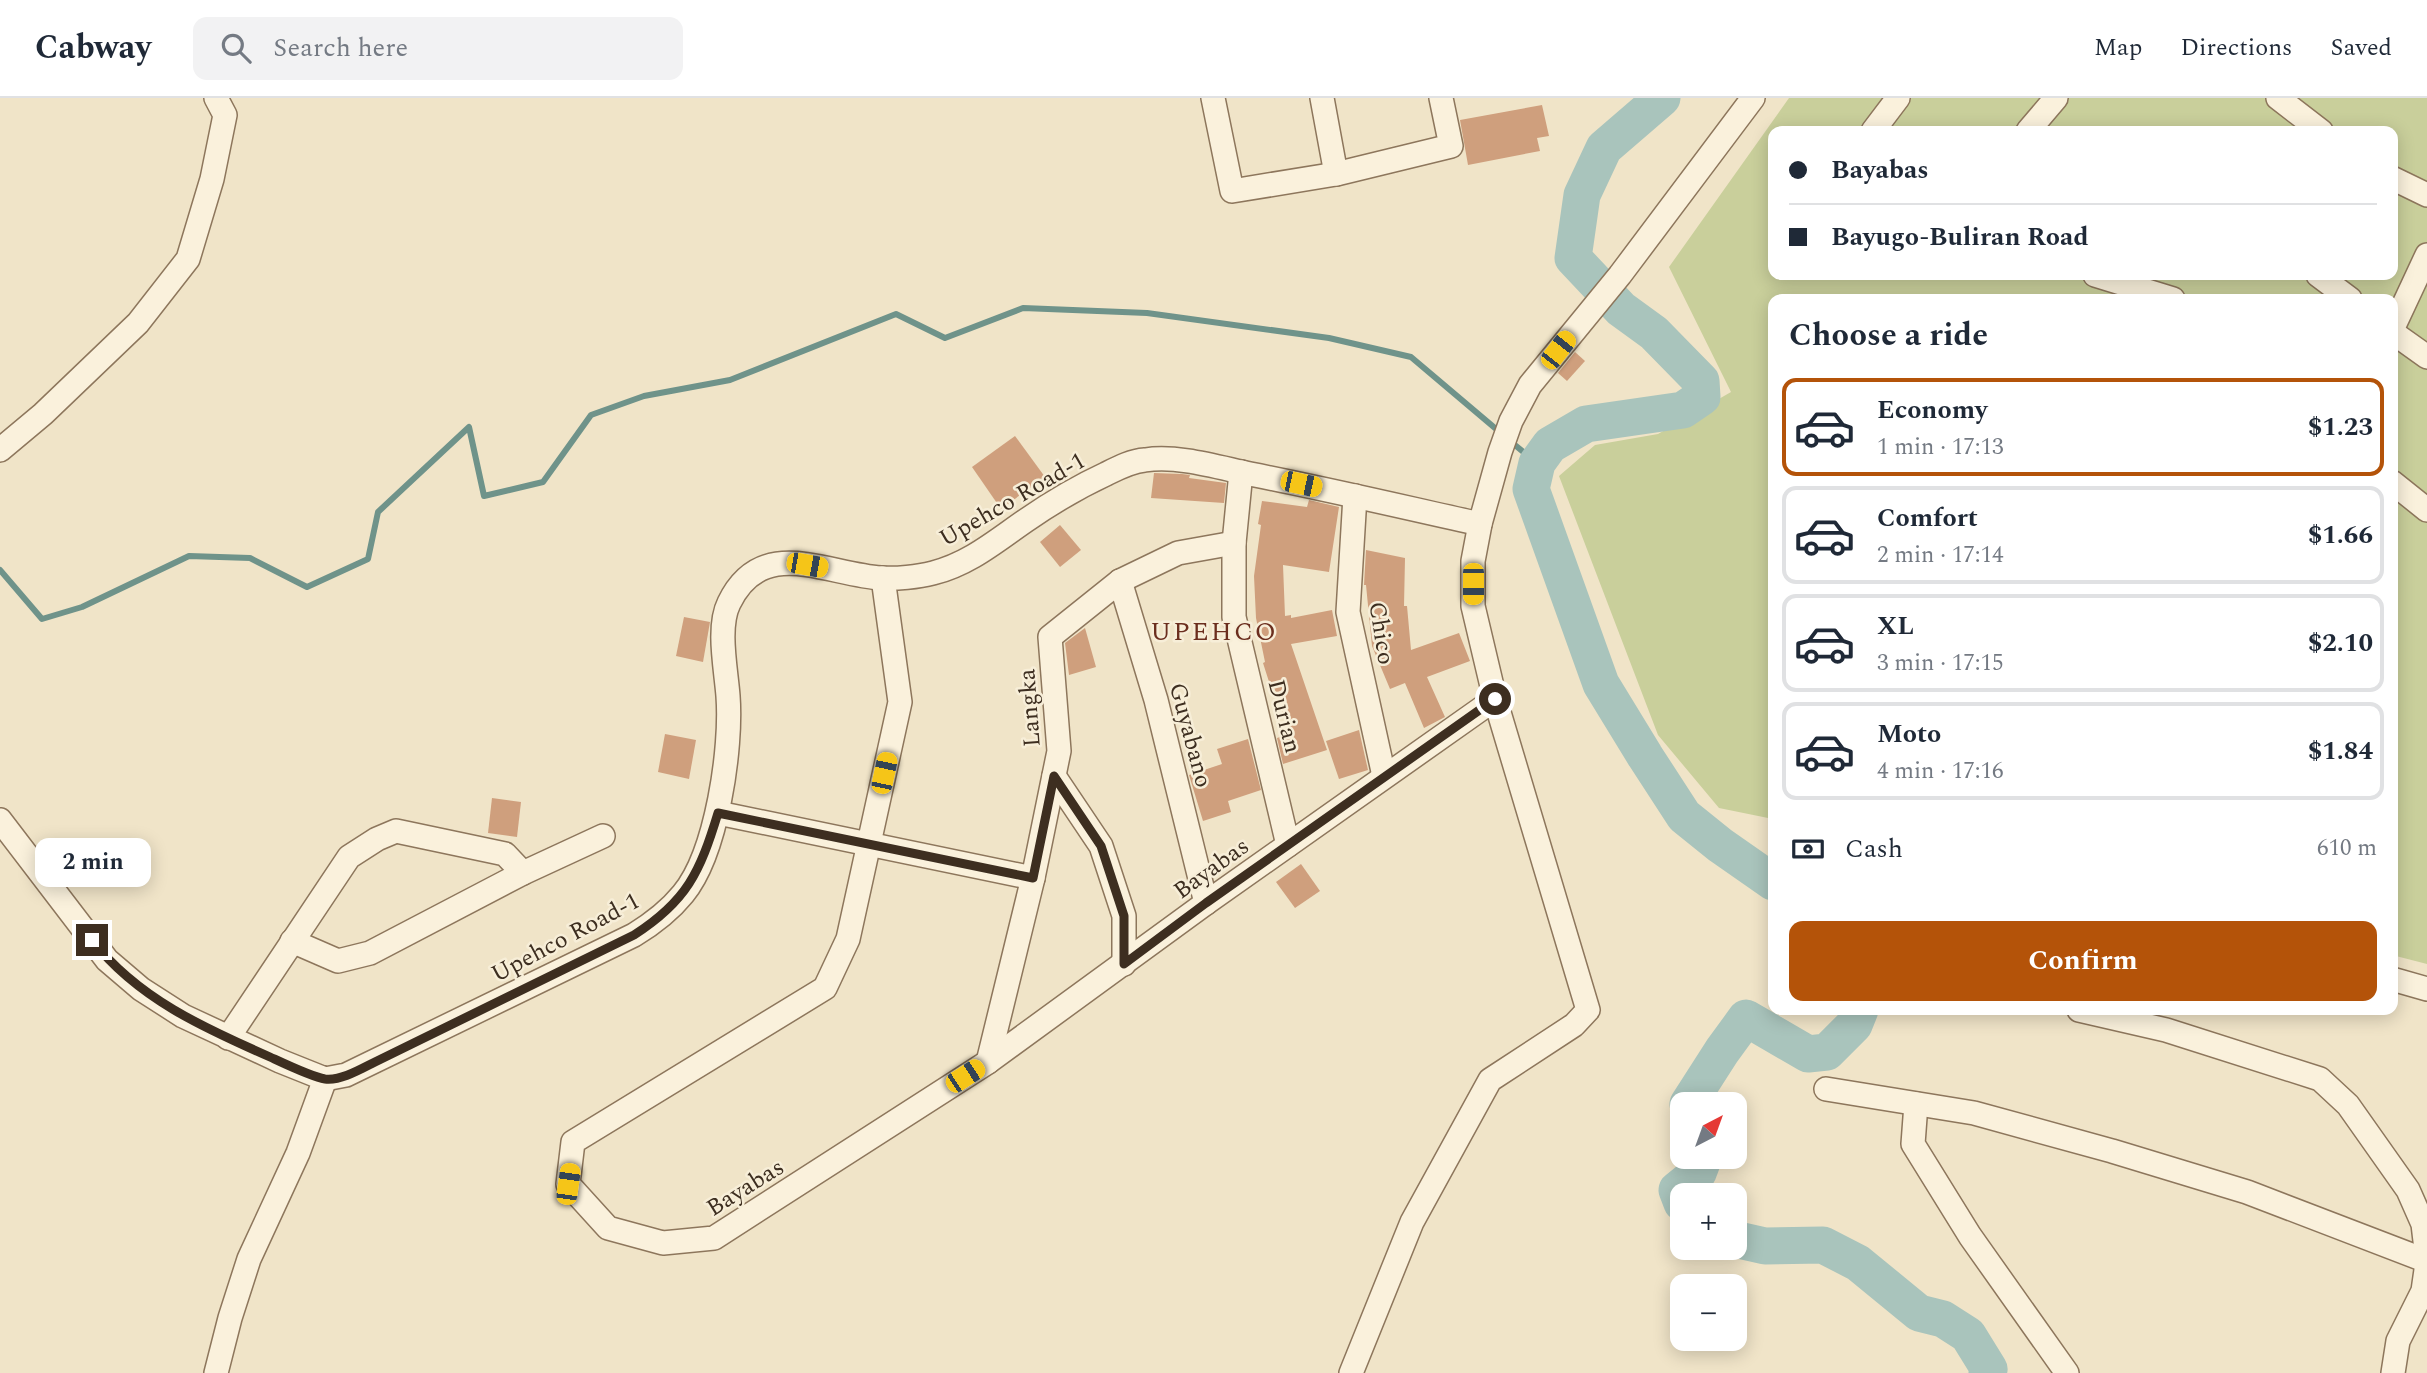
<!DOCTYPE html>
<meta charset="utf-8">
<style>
:root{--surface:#fff;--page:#f2f2f3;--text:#1f2937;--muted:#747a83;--line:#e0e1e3;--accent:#b45309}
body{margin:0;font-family:Spectral,serif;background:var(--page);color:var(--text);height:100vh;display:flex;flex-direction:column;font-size:26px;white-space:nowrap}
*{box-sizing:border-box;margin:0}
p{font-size:23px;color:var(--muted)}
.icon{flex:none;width:38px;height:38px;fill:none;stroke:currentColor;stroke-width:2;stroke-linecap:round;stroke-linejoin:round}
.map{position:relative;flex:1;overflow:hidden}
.drawer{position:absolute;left:1768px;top:196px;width:630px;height:721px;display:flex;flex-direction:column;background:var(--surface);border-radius:14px;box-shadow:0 4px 18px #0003}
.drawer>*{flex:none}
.top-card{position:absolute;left:1768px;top:28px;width:630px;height:154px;border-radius:14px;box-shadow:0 4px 18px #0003;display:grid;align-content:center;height:154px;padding:0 21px;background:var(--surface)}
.needle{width:46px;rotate:41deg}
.tools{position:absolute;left:1670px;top:994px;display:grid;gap:14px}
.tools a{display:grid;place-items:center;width:77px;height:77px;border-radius:14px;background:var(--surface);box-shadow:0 4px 18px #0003;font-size:35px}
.end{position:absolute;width:32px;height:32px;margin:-16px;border:9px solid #3d2e20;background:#fff;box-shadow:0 0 0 4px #fff}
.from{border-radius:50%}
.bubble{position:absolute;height:49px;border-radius:14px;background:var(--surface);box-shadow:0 4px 18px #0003;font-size:23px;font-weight:700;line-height:49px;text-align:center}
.car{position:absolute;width:21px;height:42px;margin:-21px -10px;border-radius:9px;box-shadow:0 0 5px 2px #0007;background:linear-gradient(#f5c518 24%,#345 0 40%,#f5c518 0 76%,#345 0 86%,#f5c518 0)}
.top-card b{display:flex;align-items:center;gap:24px;height:66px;font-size:26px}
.top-card b+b{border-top:2px solid var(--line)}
.top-card i{width:18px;height:18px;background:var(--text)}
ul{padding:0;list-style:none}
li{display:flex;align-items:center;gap:21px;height:98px;margin:0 14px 10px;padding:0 7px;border:4px solid var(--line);border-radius:14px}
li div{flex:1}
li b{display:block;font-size:26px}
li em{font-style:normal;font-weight:700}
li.on{border-color:var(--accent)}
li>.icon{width:63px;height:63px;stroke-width:1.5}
h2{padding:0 21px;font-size:32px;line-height:84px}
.pay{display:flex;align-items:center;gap:18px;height:77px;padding:0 21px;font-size:26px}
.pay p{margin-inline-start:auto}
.action{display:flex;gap:14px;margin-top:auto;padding:14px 21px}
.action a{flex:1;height:80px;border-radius:14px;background:var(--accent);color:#fff;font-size:28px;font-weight:700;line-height:80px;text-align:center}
header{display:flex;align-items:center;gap:42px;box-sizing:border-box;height:98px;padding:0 35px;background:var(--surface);border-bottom:2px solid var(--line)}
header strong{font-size:33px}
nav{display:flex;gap:38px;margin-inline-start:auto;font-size:24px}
.search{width:490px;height:63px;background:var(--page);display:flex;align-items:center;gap:18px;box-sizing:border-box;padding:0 24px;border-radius:14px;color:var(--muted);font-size:26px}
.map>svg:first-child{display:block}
.green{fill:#c9cf9b;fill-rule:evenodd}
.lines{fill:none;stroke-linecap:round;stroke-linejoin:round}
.stream{stroke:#6f938a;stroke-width:6}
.river{stroke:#a9c4bc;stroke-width:37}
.building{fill:#cf9f7d}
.minor-casing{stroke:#8d765c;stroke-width:26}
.minor{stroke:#faf1dc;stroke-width:23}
.route{stroke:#3d2e20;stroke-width:9}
.labels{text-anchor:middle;stroke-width:5;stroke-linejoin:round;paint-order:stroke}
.street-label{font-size:24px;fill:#3d2e20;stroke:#f7eed8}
.neighbourhood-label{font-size:26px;letter-spacing:2px;fill:#6b2e1e;stroke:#f7eed8}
</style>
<header>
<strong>Cabway</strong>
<div class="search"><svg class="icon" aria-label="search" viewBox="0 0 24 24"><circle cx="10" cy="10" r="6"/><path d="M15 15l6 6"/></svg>Search here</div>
<nav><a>Map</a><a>Directions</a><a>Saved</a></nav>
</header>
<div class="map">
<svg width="2427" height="1275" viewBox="0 0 2427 1275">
<rect width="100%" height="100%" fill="#f0e4c8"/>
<path class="green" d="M 1789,0 L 2427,0 L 2427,866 L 2392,857 L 2392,201 L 1773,201 L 1773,721 L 1719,710 L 1658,637 L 1559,378 L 1595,347 L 1658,336 L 1731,294 L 1669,169 ZM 1773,33 L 2392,33 L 2392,177 L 1773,177 Z"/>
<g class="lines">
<g class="stream">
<polyline points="1510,343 1537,365"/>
<polyline points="0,472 42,521 82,509 189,458 250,460 307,489 368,461 378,414 469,329 484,398 543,384 591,317 644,298 730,282 896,216 945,240 1023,210 1147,215 1329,240 1411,259 1502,336"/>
</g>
<g class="river">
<polyline points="1662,0 1604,50 1582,97 1573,160 1621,211 1654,235 1701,283 1702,299 1683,312 1586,326 1550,347 1537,365 1531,391 1601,586 1645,658 1684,718 1720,747 1773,784"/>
<polyline points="1688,1006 1722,953 1746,920 1808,956 1827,954 1854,927 1860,912"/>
<polyline points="1682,1105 1677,1092 1698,1075 1704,1059"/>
<polyline points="1734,1141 1765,1148 1823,1147 1858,1165 1919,1215 1943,1221 1968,1237 1989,1271 1987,1275"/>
</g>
</g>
<g class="building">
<polygon points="1542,7 1549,38 1537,40 1540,53 1468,67 1460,22"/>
<polygon points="1575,254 1585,263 1567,283 1558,275"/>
<polygon points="1015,338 1045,379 1001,411 972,369"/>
<polygon points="1154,375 1182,376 1190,377 1189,380 1226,385 1224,405 1151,400"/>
<polygon points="1309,402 1339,409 1329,474 1283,467 1285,518 1291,517 1291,520 1332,512 1337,538 1291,546 1327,652 1283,666 1277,640 1290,636 1274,589 1271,590 1263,565 1265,564 1256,520 1254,478 1261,427 1258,426 1262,403 1307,409"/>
<polygon points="1060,427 1081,452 1060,469 1040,444"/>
<polygon points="1366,452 1405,460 1404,508 1407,508 1411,552 1459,535 1470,563 1427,579 1445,619 1424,630 1405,585 1390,591 1372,548 1366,487 1364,487"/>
<polygon points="684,519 710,524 703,564 676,558"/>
<polygon points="1085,530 1096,569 1069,577 1065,545"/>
<polygon points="1359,632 1368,672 1339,681 1326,643"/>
<polygon points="665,636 696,642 689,681 658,674"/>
<polygon points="1248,641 1261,692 1228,703 1231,714 1203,723 1189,677 1222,666 1217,651"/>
<polygon points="492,700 521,704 517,739 488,735"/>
<polygon points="1301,766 1320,793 1295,810 1276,784"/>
</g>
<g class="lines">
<g class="minor-casing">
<g id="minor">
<polyline points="1213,0 1232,93 1336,76 1451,48 1441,0"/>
<polyline points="1322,0 1336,76"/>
<polyline points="2278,0 2321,33"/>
<polyline points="1873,33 1898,0"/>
<polyline points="2028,33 2056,0"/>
<polyline points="2392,80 2427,97"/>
<polyline points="2095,177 2173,201"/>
<polyline points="2318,177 2350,201"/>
<polyline points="2392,232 2427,157"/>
<polyline points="2392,234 2427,259"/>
<polyline points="0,352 43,316 138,225 188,161 212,81 225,17 216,0"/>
<polyline points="1241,374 1234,445 1234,519 1288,747"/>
<polyline points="2392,384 2427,412"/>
<polyline points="1355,398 1348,514 1384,678"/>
<polyline points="883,480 900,604 848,841 825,890 573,1044 568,1086 608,1130 663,1145 714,1140 988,964 1206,805 1495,601"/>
<polyline points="1120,483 1156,602 1206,805"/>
<polyline points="1054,678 1101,748 1124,818 1124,866"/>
<polyline points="718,715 1033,780"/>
<path d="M 0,722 L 107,862 L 141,891 L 183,918 L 280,963 L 325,981 L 346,977 L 634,837 C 652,826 670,812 683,796 C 717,755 732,650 728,598 C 726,571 717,529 729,505 C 762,437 825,476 881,480 C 896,481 918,479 933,475 C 969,466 996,443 1025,423 C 1051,405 1078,389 1106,376 C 1118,370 1131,363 1145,362 C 1178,357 1217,369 1250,376 C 1327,391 1403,409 1480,426"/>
<polyline points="292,843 338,863 370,855 523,775 603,738"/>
<polyline points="2392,881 2427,891"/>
<polyline points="2079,912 2166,932 2320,981 2348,1007 2408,1092 2423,1126 2427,1160"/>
<polyline points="228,940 349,759 377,741 396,733 505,756 523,775"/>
<polyline points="988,964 1033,780 1059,653 1050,539 1120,483 1178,455 1234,445"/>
<polyline points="1826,991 1974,1015 2112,1053 2247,1094 2427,1163"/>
<polyline points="1916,1006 1913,1046 1970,1138 2067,1275"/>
<polyline points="216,1275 230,1220 249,1161 298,1055 325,981"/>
<polyline points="1351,1275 1412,1124 1490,982 1574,927 1588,912 1495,601 1473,508 1473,463 1480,426 1500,354 1511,323 1530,287 1620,177 1753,0"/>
<polyline points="2393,1275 2398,1243 2423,1193 2427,1165"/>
</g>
</g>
<use href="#minor" class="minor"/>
</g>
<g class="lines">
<path class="route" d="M 92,842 C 137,900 204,930 270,959 C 283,965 312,979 325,981 C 341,983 361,971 375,964 L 634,837 C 687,803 700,774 718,715 L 1033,780 L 1054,678 L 1101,748 L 1124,818 L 1124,866 L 1206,805 L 1495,601"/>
</g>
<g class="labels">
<g class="street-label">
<text transform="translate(1012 401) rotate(-30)" y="8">Upehco Road-1</text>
<text transform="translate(1382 535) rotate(81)" y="8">Chico</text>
<text transform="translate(1029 610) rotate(-94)" y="8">Langka</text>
<text transform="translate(1285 618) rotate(76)" y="8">Durian</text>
<text transform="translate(1191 637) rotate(75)" y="8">Guyabano</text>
<text transform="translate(1211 770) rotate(-36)" y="8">Bayabas</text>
<text transform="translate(565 839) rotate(-28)" y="8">Upehco Road-1</text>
<text transform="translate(745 1089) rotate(-32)" y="8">Bayabas</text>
</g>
<g class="neighbourhood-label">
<text x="1214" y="542">UPEHCO</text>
</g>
</g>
</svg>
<div class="tools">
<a><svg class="needle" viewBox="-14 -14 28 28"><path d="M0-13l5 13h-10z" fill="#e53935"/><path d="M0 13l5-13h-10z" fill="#747a83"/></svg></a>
<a>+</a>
<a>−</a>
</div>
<i class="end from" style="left:1495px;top:601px"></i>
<i class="end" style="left:92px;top:842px"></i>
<div class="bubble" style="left:35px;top:740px;width:116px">2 min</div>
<i class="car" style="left:1558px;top:252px;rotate:38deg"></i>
<i class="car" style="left:1301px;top:386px;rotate:102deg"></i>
<i class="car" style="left:807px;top:467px;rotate:100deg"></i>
<i class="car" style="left:1473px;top:486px;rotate:180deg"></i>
<i class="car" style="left:884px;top:675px;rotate:12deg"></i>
<i class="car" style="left:965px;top:978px;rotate:57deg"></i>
<i class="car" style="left:568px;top:1086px;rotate:8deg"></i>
<div class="top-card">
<b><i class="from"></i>Bayabas</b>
<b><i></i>Bayugo-Buliran Road</b>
</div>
<section class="drawer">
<h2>Choose a ride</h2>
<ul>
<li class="on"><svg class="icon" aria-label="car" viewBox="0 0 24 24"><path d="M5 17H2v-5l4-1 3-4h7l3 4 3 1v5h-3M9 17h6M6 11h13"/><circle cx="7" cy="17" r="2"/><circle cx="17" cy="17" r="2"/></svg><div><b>Economy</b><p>1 min · 17:13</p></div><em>$1.23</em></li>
<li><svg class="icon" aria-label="car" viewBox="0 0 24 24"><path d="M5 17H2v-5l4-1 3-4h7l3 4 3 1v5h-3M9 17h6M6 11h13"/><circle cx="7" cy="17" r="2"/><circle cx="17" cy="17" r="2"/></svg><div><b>Comfort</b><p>2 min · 17:14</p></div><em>$1.66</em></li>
<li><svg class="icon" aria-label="car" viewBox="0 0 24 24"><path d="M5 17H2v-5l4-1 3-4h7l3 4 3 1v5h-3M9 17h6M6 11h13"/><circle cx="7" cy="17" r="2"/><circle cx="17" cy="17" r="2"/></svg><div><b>XL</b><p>3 min · 17:15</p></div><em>$2.10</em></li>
<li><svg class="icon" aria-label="car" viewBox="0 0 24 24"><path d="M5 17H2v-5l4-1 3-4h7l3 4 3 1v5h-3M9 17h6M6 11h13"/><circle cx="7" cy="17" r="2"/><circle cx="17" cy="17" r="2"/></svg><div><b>Moto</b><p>4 min · 17:16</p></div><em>$1.84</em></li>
</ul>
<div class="pay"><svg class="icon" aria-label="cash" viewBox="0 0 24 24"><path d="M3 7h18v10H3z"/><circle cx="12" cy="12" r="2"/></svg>Cash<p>610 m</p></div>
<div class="action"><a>Confirm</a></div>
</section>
</div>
